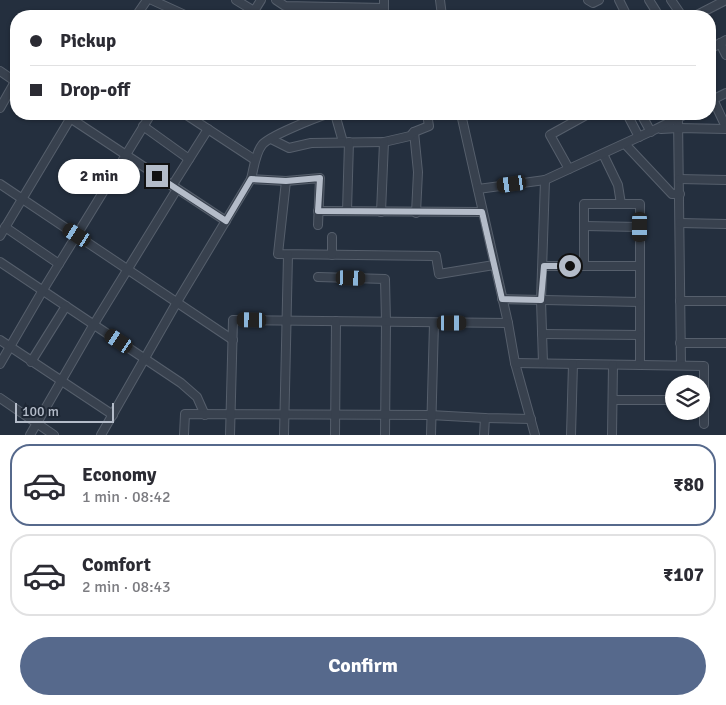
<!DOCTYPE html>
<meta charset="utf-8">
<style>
:root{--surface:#fff;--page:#f2f2f3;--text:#2b2b33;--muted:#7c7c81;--line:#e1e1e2;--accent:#56698c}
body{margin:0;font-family:Signika,sans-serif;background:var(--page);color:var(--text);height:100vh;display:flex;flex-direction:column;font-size:19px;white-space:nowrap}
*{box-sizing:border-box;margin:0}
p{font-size:16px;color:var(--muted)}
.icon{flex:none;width:28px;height:28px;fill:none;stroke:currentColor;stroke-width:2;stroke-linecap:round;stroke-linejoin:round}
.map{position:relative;height:435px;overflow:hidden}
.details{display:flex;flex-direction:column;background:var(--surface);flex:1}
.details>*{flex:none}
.hud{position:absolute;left:10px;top:10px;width:706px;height:110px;border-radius:20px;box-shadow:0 1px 4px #0004;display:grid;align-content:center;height:110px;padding:0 20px;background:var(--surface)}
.controls{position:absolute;left:665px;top:375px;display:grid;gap:10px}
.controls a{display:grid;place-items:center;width:45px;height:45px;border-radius:50%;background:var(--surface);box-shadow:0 1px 4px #0004;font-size:25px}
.scale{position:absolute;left:15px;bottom:12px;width:99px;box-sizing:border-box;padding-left:5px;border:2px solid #b4bcc9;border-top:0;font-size:14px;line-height:18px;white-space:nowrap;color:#b4bcc9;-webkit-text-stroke:4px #1d2633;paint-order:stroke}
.end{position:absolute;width:22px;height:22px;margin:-11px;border:6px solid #b4bcc9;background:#111;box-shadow:0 0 0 2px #111}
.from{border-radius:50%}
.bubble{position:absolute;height:35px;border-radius:18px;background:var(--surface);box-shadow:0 1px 4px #0004;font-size:16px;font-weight:700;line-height:35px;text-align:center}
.car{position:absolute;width:15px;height:30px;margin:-15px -8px;border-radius:6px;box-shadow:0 0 4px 1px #0007;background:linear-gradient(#222 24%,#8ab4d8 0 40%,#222 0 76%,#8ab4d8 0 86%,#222 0)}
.hud b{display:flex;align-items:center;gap:18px;height:48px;font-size:19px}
.hud b+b{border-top:1px solid var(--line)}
.hud i{width:12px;height:12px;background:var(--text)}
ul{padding:9px 0 0;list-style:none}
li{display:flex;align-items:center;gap:15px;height:82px;margin:0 10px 8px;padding:0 10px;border:2px solid var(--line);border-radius:20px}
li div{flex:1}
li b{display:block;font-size:19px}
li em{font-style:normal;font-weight:700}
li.active{border-color:var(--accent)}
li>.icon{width:45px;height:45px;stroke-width:1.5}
.primary-button{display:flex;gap:10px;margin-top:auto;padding:10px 20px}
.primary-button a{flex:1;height:58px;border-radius:30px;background:var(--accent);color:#fff;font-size:20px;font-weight:700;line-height:58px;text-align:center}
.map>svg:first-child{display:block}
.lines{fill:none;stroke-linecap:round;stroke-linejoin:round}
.minor-casing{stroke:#565f6c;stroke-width:10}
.minor{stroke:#38414e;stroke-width:8}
.route{stroke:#b4bcc9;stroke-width:6}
</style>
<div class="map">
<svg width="726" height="435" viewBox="0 0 726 435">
<rect width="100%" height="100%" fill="#242f3e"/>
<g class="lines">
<g class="minor-casing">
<g id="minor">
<polyline points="152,0 187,16"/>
<polyline points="236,0 254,11"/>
<polyline points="276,0 285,6 384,8"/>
<polyline points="440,0 442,16"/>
<polyline points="588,0 593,3 599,0"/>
<polyline points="619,0 627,16"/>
<polyline points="649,0 659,16"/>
<polyline points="671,0 682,16"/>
<polyline points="136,16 147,0"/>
<polyline points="251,16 261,0"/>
<polyline points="384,16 384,0"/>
<polyline points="695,16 726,0"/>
<polyline points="720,43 726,55"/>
<polyline points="710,49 726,40"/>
<polyline points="0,71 16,82"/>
<polyline points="710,93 726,127"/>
<polyline points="710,101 726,93"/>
<polyline points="0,108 16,80"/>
<polyline points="64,114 226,221"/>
<polyline points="185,114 255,160"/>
<polyline points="335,114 343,142"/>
<polyline points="461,114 508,323 515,363 535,435"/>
<polyline points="627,114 639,137"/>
<polyline points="641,114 651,132"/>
<polyline points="678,118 681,365"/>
<polyline points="143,126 189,159"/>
<polyline points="661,129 679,128 726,129"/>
<polyline points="414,132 418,172 416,213"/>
<polyline points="271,139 289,148 311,143 384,142 410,136 414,132 429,126 427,114"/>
<polyline points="625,144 672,194 680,194"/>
<polyline points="603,154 618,185 621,204"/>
<polyline points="569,169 550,135 588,114"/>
<polyline points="251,179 286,181 320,178 318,225"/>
<polyline points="679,179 726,180"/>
<polyline points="286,181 278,254 436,256 439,274 494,265"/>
<polyline points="0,184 233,340"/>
<polyline points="172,186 208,129"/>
<polyline points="478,189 545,180 656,129 686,114"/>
<polyline points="318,211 482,212"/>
<polyline points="347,211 349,142"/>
<polyline points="381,212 384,142"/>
<polyline points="680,223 726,224"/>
<polyline points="584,226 640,227"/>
<polyline points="5,227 59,264"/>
<polyline points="0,236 73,114"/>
<polyline points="332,255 332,237"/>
<polyline points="0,262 181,383 197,397 205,415"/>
<polyline points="543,266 640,266"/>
<polyline points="584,266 584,204 640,204 640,365"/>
<polyline points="318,277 385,279 386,322 385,435"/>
<polyline points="502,299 640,302"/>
<polyline points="680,301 726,301"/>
<polyline points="542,334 640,335"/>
<polyline points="0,340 113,415"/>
<polyline points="680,343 726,343"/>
<polyline points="31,362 66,306"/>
<polyline points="515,363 704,366 704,424"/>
<polyline points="543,363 541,300 545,180"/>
<polyline points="0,364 43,290 151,114"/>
<polyline points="0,398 54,435"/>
<polyline points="613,400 674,400"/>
<polyline points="30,435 94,324 177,189"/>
<path d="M 101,435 L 177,302 L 251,179 C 254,168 255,154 262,145 C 269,136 315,118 327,114"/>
<polyline points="184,435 185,414 430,415 485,418 531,419"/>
<polyline points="230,435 233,320 508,323"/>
<polyline points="284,435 288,255"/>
<polyline points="335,435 336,321"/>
<polyline points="431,435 434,323"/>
<polyline points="484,435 485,418"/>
<polyline points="571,435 573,364"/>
<polyline points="612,435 613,365"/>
</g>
</g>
<use href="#minor" class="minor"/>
</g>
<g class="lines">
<polyline class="route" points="157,176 226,221 251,179 286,181 320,178 318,211 482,212 502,299 541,300 544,266 570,266"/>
</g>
</svg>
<div class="controls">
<a><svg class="icon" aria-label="layers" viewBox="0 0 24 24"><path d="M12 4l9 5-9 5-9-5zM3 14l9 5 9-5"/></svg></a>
</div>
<div class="scale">100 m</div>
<i class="end from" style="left:570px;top:266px"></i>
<i class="end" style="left:157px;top:176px"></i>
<div class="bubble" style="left:58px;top:159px;width:82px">2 min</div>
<i class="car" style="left:512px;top:184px;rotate:262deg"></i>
<i class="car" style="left:640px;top:227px;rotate:180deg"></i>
<i class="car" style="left:77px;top:235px;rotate:303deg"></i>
<i class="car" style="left:351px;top:278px;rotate:92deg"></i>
<i class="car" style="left:252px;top:320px;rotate:271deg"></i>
<i class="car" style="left:452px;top:323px;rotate:90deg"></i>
<i class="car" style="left:119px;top:341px;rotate:304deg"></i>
<div class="hud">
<b><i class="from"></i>Pickup</b>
<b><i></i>Drop-off</b>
</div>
</div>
<section class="details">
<ul>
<li class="active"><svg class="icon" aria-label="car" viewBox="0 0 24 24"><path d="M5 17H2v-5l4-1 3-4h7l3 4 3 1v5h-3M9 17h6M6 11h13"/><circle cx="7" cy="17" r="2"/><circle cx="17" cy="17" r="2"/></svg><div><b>Economy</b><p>1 min · 08:42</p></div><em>₹80</em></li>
<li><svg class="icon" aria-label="car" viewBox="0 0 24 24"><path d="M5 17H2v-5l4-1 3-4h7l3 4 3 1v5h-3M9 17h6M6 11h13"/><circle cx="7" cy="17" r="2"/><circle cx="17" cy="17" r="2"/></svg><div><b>Comfort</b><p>2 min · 08:43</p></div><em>₹107</em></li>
</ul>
<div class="primary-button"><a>Confirm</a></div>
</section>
